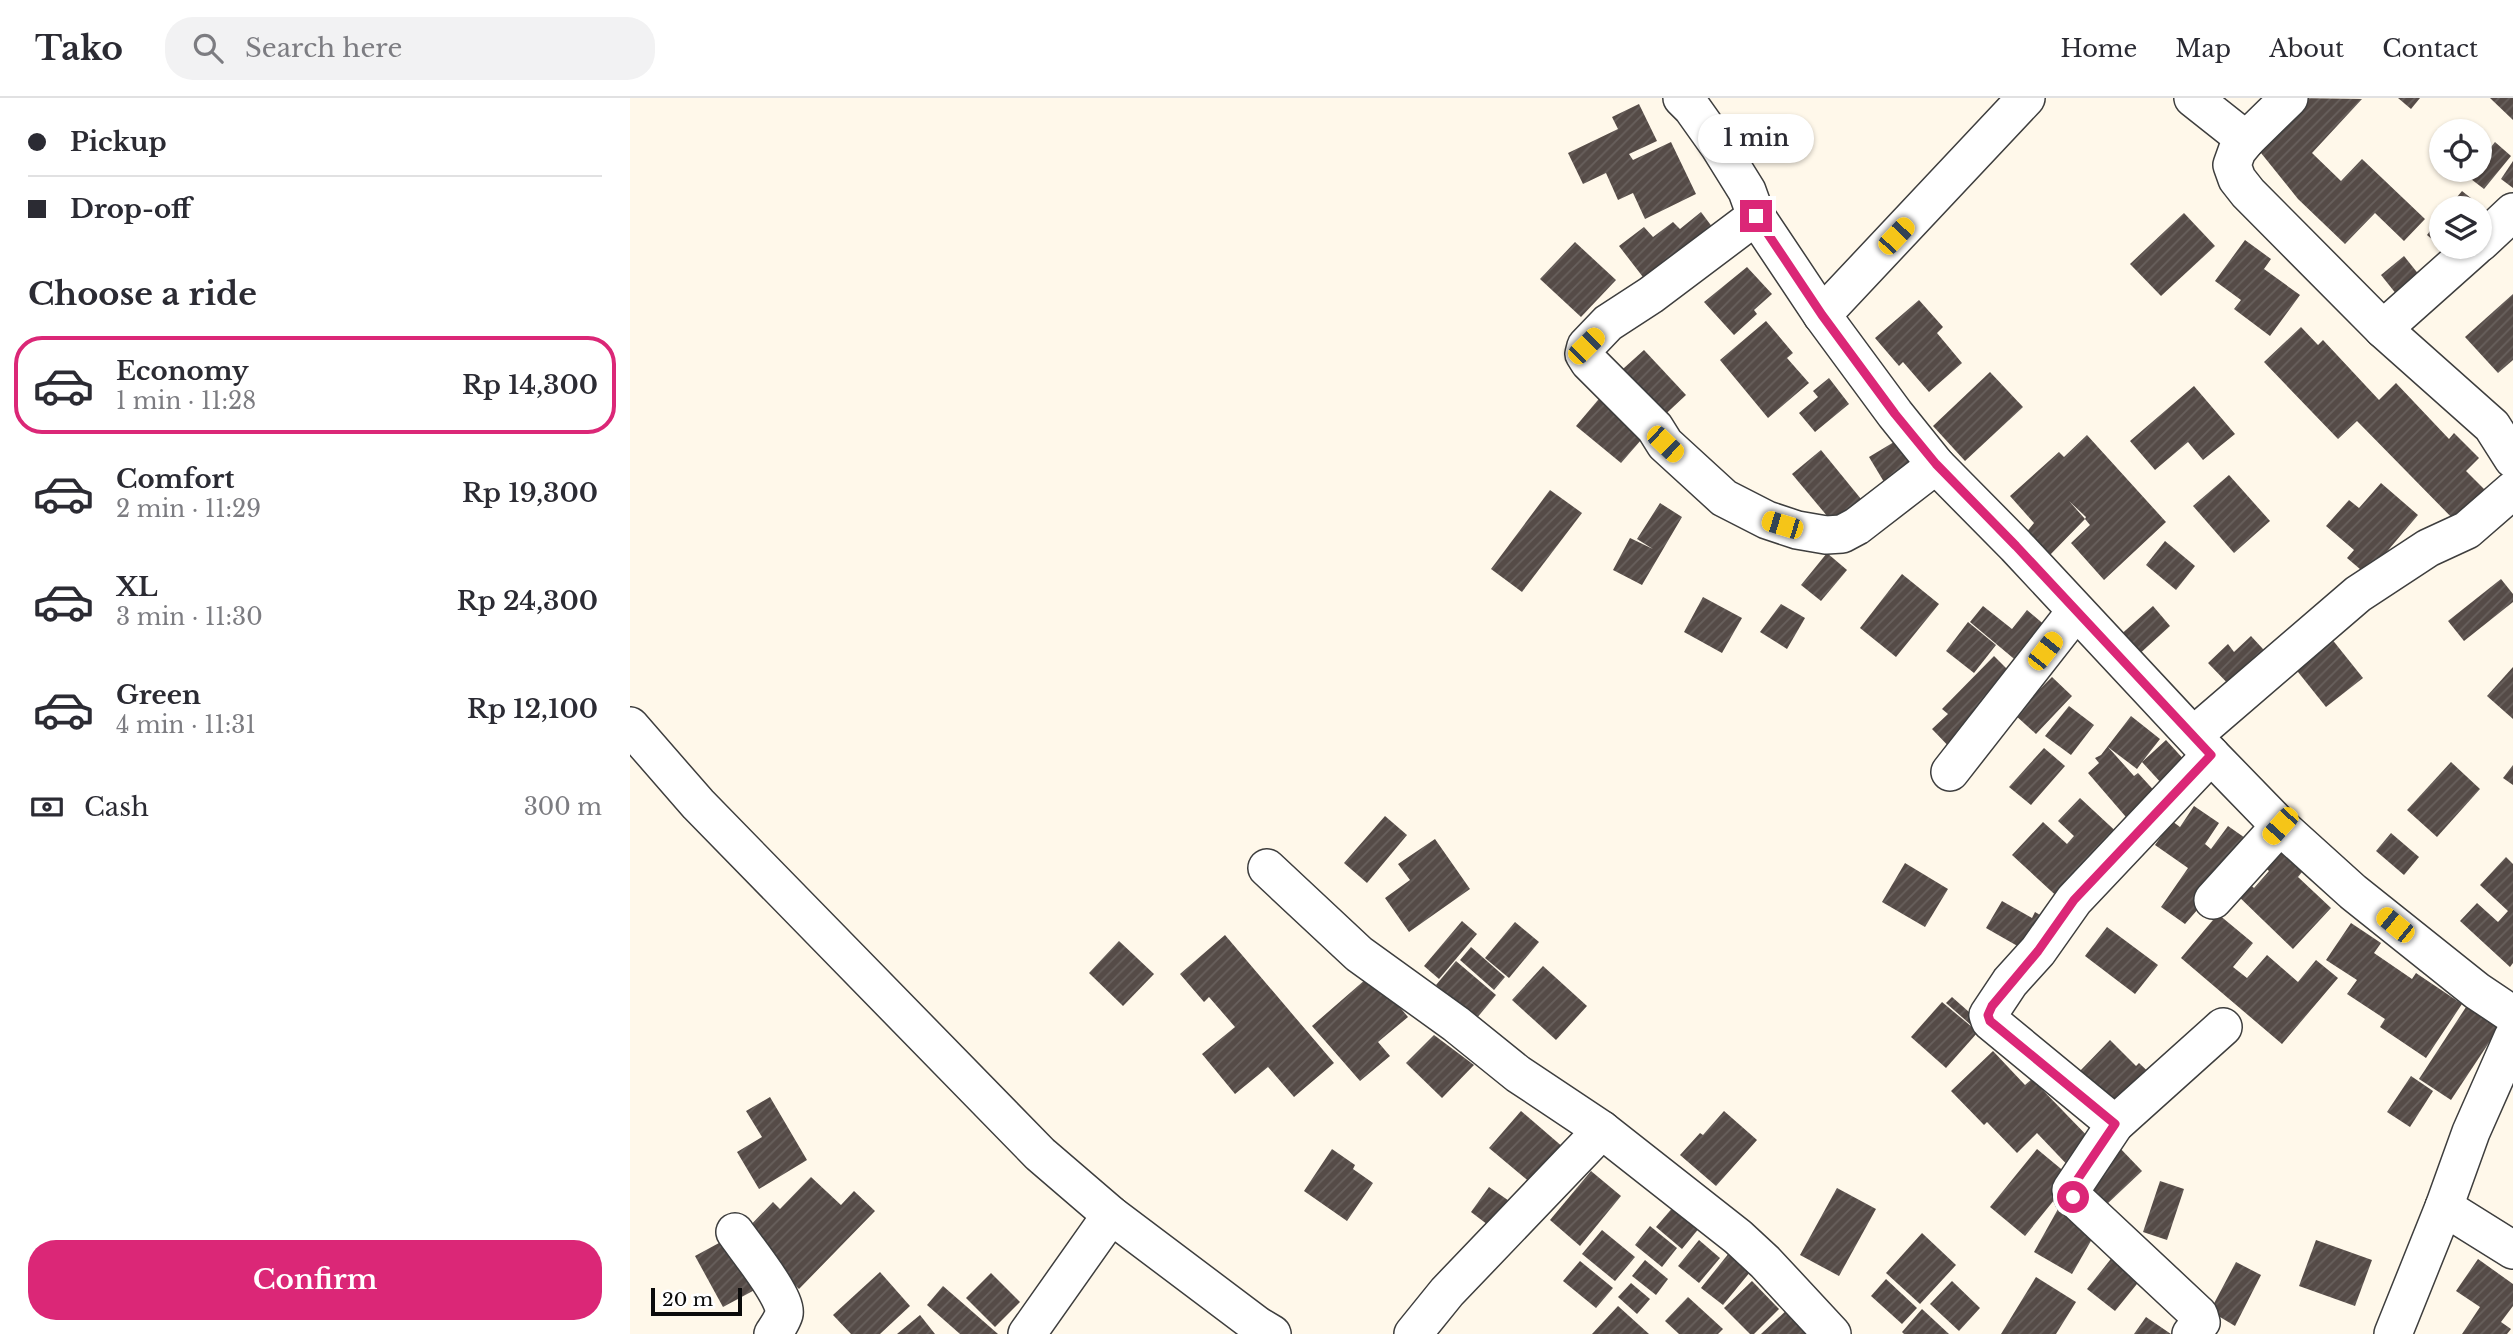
<!DOCTYPE html>
<meta charset="utf-8">
<style>
:root{--surface:#fff;--page:#f2f2f3;--text:#2b2b33;--muted:#7c7c81;--line:#e1e1e2;--accent:#db2777}
body{margin:0;font-family:"Libre Baskerville",serif;background:var(--page);color:var(--text);height:100vh;display:flex;flex-direction:column;font-size:26px;white-space:nowrap}
*{box-sizing:border-box;margin:0}
p{font-size:23px;color:var(--muted)}
.icon{flex:none;width:38px;height:38px;fill:none;stroke:currentColor;stroke-width:2;stroke-linecap:round;stroke-linejoin:round}
.map{position:relative;flex:1;overflow:hidden}
.sheet{display:flex;flex-direction:column;background:var(--surface);width:630px}
.sheet>*{flex:none}
.top-card{display:grid;align-content:center;height:154px;padding:0 28px;background:var(--surface)}
.controls{position:absolute;left:1799px;top:21px;display:grid;gap:14px}
.controls a{display:grid;place-items:center;width:63px;height:63px;border-radius:50%;background:var(--surface);box-shadow:0 2px 5px #0004;font-size:35px}
.scale{position:absolute;left:21px;bottom:18px;width:91px;box-sizing:border-box;padding-left:7px;border:4px solid #0b0b0b;border-top:0;font-size:19px;line-height:24px;white-space:nowrap;color:#0b0b0b;-webkit-text-stroke:5px #fff;paint-order:stroke}
.end{position:absolute;width:32px;height:32px;margin:-16px;border:9px solid #db2777;background:#fff;box-shadow:0 0 0 4px #fff}
.from{border-radius:50%}
.bubble{position:absolute;height:49px;border-radius:24px;background:var(--surface);box-shadow:0 2px 5px #0004;font-size:23px;font-weight:600;line-height:49px;text-align:center}
.car{position:absolute;width:21px;height:42px;margin:-21px -10px;border-radius:9px;box-shadow:0 0 5px 2px #0007;background:linear-gradient(#f5c518 24%,#345 0 40%,#f5c518 0 76%,#345 0 86%,#f5c518 0)}
.top-card b{display:flex;align-items:center;gap:24px;height:66px;font-size:26px}
.top-card b+b{border-top:2px solid var(--line)}
.top-card i{width:18px;height:18px;background:var(--text)}
ul{padding:0;list-style:none}
li{display:flex;align-items:center;gap:21px;height:98px;margin:0 14px 10px;padding:0 14px;border:4px solid transparent;border-radius:28px}
li div{flex:1}
li b{display:block;font-size:26px}
li em{font-style:normal;font-weight:600}
li.active{border-color:var(--accent)}
li>.icon{width:63px;height:63px;stroke-width:1.5}
h2{padding:0 28px;font-size:32px;line-height:84px}
.pay{display:flex;align-items:center;gap:18px;height:77px;padding:0 28px;font-size:26px}
.pay p{margin-inline-start:auto}
.primary-button{display:flex;gap:14px;margin-top:auto;padding:14px 28px}
.primary-button a{flex:1;height:80px;border-radius:28px;background:var(--accent);color:#fff;font-size:28px;font-weight:600;line-height:80px;text-align:center}
header{display:flex;align-items:center;gap:42px;box-sizing:border-box;height:98px;padding:0 35px;background:var(--surface);border-bottom:2px solid var(--line)}
header strong{font-size:33px}
nav{display:flex;gap:38px;margin-inline-start:auto;font-size:24px}
.search{width:490px;height:63px;background:var(--page);display:flex;align-items:center;gap:18px;box-sizing:border-box;padding:0 24px;border-radius:28px;color:var(--muted);font-size:26px}
main{display:flex;flex:1;min-height:0}
.map>svg:first-child{display:block}
.building{fill:url(#building-hatch)}
.lines{fill:none;stroke-linecap:round;stroke-linejoin:round}
.minor-casing{stroke:#3e3e3e;stroke-width:40}
.minor{stroke:#fff;stroke-width:37}
.route{stroke:#db2777;stroke-width:9}
</style>
<header>
<strong>Tako</strong>
<div class="search"><svg class="icon" aria-label="search" viewBox="0 0 24 24"><circle cx="10" cy="10" r="6"/><path d="M15 15l6 6"/></svg>Search here</div>
<nav><a>Home</a><a>Map</a><a>About</a><a>Contact</a></nav>
</header>
<main>
<section class="sheet">
<div class="top-card">
<b><i class="from"></i>Pickup</b>
<b><i></i>Drop-off</b>
</div>
<h2>Choose a ride</h2>
<ul>
<li class="active"><svg class="icon" aria-label="car" viewBox="0 0 24 24"><path d="M5 17H2v-5l4-1 3-4h7l3 4 3 1v5h-3M9 17h6M6 11h13"/><circle cx="7" cy="17" r="2"/><circle cx="17" cy="17" r="2"/></svg><div><b>Economy</b><p>1 min · 11:28</p></div><em>Rp 14,300</em></li>
<li><svg class="icon" aria-label="car" viewBox="0 0 24 24"><path d="M5 17H2v-5l4-1 3-4h7l3 4 3 1v5h-3M9 17h6M6 11h13"/><circle cx="7" cy="17" r="2"/><circle cx="17" cy="17" r="2"/></svg><div><b>Comfort</b><p>2 min · 11:29</p></div><em>Rp 19,300</em></li>
<li><svg class="icon" aria-label="car" viewBox="0 0 24 24"><path d="M5 17H2v-5l4-1 3-4h7l3 4 3 1v5h-3M9 17h6M6 11h13"/><circle cx="7" cy="17" r="2"/><circle cx="17" cy="17" r="2"/></svg><div><b>XL</b><p>3 min · 11:30</p></div><em>Rp 24,300</em></li>
<li><svg class="icon" aria-label="car" viewBox="0 0 24 24"><path d="M5 17H2v-5l4-1 3-4h7l3 4 3 1v5h-3M9 17h6M6 11h13"/><circle cx="7" cy="17" r="2"/><circle cx="17" cy="17" r="2"/></svg><div><b>Green</b><p>4 min · 11:31</p></div><em>Rp 12,100</em></li>
</ul>
<div class="pay"><svg class="icon" aria-label="cash" viewBox="0 0 24 24"><path d="M3 7h18v10H3z"/><circle cx="12" cy="12" r="2"/></svg>Cash<p>300 m</p></div>
<div class="primary-button"><a>Confirm</a></div>
</section>
<div class="map">
<svg width="1883" height="1236" viewBox="0 0 1883 1236">
<defs>
<pattern id="building-hatch" width="6" height="6" patternUnits="userSpaceOnUse" patternTransform="scale(1.75)"><rect width="6" height="6" fill="#554b47"/><path d="M-1 1l2-2M0 6l6-6M5 7l2-2" fill="none" stroke="#68605d"/></pattern>
</defs>
<rect width="100%" height="100%" fill="#fff8ea"/>
<g class="building">
<polygon points="1664,0 1732,1 1682,55 1711,83 1732,61 1795,121 1774,143 1745,115 1715,146 1668,101 1631,55 1627,44"/>
<polygon points="1768,0 1790,0 1781,11"/>
<polygon points="1860,0 1883,0 1883,22"/>
<polygon points="1009,6 1027,43 999,56 1003,62 1041,44 1066,96 1015,121 1003,95 988,102 976,75 953,86 938,55 988,31 982,19"/>
<polygon points="1865,44 1881,58 1854,91 1837,78 1842,72 1850,72 1850,63"/>
<polygon points="1883,63 1883,90 1871,81"/>
<polygon points="1832,93 1866,120 1850,140 1850,110 1818,110"/>
<polygon points="1071,114 1083,130 1016,183 989,148 1014,129 1023,139 1043,124 1050,131"/>
<polygon points="1554,115 1585,148 1531,198 1500,166"/>
<polygon points="1811,118 1811,149 1797,137"/>
<polygon points="1615,142 1641,161 1634,171 1670,197 1640,238 1604,211 1611,202 1585,183"/>
<polygon points="945,144 986,182 951,219 910,181"/>
<polygon points="1774,158 1790,178 1767,197 1751,177"/>
<polygon points="1117,169 1142,196 1124,212 1127,216 1104,237 1074,204"/>
<polygon points="1883,196 1883,262 1868,275 1835,239"/>
<polygon points="1289,202 1313,229 1307,235 1332,265 1299,294 1273,264 1269,268 1245,240"/>
<polygon points="1136,223 1163,255 1157,260 1179,285 1138,320 1090,262"/>
<polygon points="1671,229 1688,247 1693,242 1749,302 1766,285 1819,341 1824,335 1849,360 1836,373 1860,397 1829,427 1727,323 1708,341 1634,264"/>
<polygon points="1014,252 1056,297 1026,325 984,279"/>
<polygon points="1360,274 1393,309 1335,363 1303,328"/>
<polygon points="1199,280 1219,306 1185,334 1169,315 1188,299 1183,293"/>
<polygon points="1564,288 1605,336 1573,362 1558,344 1525,372 1500,343"/>
<polygon points="973,296 1018,334 991,365 946,328"/>
<polygon points="1457,337 1536,424 1474,482 1441,445 1460,427 1455,421 1456,419 1439,403 1455,421 1419,458 1395,436 1404,425 1380,398 1429,354 1434,359"/>
<polygon points="1269,341 1289,373 1260,394 1239,359"/>
<polygon points="1191,352 1231,401 1203,425 1162,376"/>
<polygon points="1599,377 1640,423 1604,455 1563,408"/>
<polygon points="1751,385 1788,417 1737,477 1717,460 1724,452 1696,428 1719,402 1729,410"/>
<polygon points="920,392 952,415 892,494 861,471"/>
<polygon points="1030,405 1052,419 1012,487 983,472 1000,440 1023,451 1007,441"/>
<polygon points="1535,443 1565,468 1546,492 1516,467"/>
<polygon points="1197,455 1217,472 1191,503 1171,487"/>
<polygon points="1272,476 1309,506 1266,559 1230,530"/>
<polygon points="1871,481 1883,496 1883,504 1834,543 1818,523"/>
<polygon points="1073,499 1112,520 1092,555 1054,534"/>
<polygon points="1151,506 1175,520 1157,551 1130,534"/>
<polygon points="1353,508 1382,531 1397,512 1423,534 1395,570 1340,524"/>
<polygon points="1523,508 1540,528 1506,559 1488,539"/>
<polygon points="1338,524 1366,547 1344,575 1316,553"/>
<polygon points="1697,535 1733,580 1696,609 1660,564"/>
<polygon points="1621,538 1644,563 1608,596 1578,565 1598,546 1604,554"/>
<polygon points="1364,558 1387,581 1326,656 1302,631 1318,616 1312,611"/>
<polygon points="1883,569 1883,621 1857,598"/>
<polygon points="1422,579 1442,598 1406,636 1384,616 1398,599 1400,601"/>
<polygon points="1439,608 1464,627 1441,657 1415,638"/>
<polygon points="1501,618 1530,641 1512,664 1536,642 1558,666 1533,687 1512,664 1507,671 1478,649 1504,678 1508,675 1529,698 1502,726 1458,675 1469,665 1465,660 1471,657"/>
<polygon points="1414,650 1435,668 1401,707 1379,689"/>
<polygon points="1821,664 1850,691 1807,739 1777,712"/>
<polygon points="1883,667 1883,687 1873,680"/>
<polygon points="1450,700 1493,740 1433,804 1382,757 1413,724 1437,746 1444,738 1428,723"/>
<polygon points="1564,708 1589,725 1575,746 1581,751 1598,728 1618,742 1575,803 1555,826 1531,809 1558,770 1525,747 1542,723 1550,729"/>
<polygon points="755,718 777,737 737,785 714,765"/>
<polygon points="1761,735 1789,759 1774,777 1746,753"/>
<polygon points="805,741 840,791 779,834 755,800 780,782 768,766"/>
<polygon points="1645,750 1672,774 1668,779 1701,810 1663,851 1604,794 1614,781 1624,790 1639,773 1631,766"/>
<polygon points="1876,759 1883,766 1883,865 1880,869 1830,823 1847,805 1868,824 1878,813 1850,787"/>
<polygon points="1275,765 1318,791 1295,829 1252,804"/>
<polygon points="1372,803 1402,820 1405,814 1417,821 1398,854 1356,830"/>
<polygon points="1588,816 1623,845 1603,869 1617,880 1637,857 1668,884 1686,862 1708,880 1652,946 1551,860"/>
<polygon points="832,823 847,836 809,881 794,868"/>
<polygon points="885,824 909,844 879,880 855,860"/>
<polygon points="1721,825 1751,845 1744,855 1782,881 1786,875 1832,906 1796,960 1750,929 1755,921 1717,896 1727,882 1696,862"/>
<polygon points="1477,829 1528,867 1505,896 1455,858"/>
<polygon points="595,837 704,965 664,999 638,969 605,996 572,956 605,929 579,899 574,904 550,876"/>
<polygon points="489,843 524,876 493,908 459,875"/>
<polygon points="841,849 875,879 864,892 830,862"/>
<polygon points="826,863 866,897 846,921 806,887"/>
<polygon points="913,868 957,908 926,942 882,902"/>
<polygon points="736,881 768,907 778,919 748,944 760,958 730,983 682,928"/>
<polygon points="1322,899 1347,921 1341,927 1316,905"/>
<polygon points="1312,904 1348,934 1316,970 1281,939"/>
<polygon points="1838,906 1870,928 1821,1002 1789,981"/>
<polygon points="804,937 844,967 812,1000 776,965"/>
<polygon points="1480,942 1506,968 1509,965 1528,983 1494,1015 1450,973"/>
<polygon points="1363,953 1395,987 1402,981 1467,1048 1446,1076 1407,1035 1387,1055 1357,1024 1354,1027 1321,993"/>
<polygon points="1781,978 1803,993 1780,1029 1757,1014"/>
<polygon points="140,999 177,1062 129,1091 107,1054 132,1039 116,1013"/>
<polygon points="891,1013 934,1050 902,1086 859,1050"/>
<polygon points="1094,1013 1127,1042 1086,1088 1050,1057 1070,1035 1073,1037"/>
<polygon points="1487,1047 1512,1073 1476,1107 1459,1087"/>
<polygon points="702,1051 725,1067 723,1071 743,1085 717,1123 674,1093"/>
<polygon points="1407,1051 1442,1080 1395,1138 1360,1109"/>
<polygon points="961,1073 991,1098 950,1148 920,1122"/>
<polygon points="181,1079 211,1107 224,1093 245,1113 169,1191 130,1153 114,1134 143,1104 150,1111"/>
<polygon points="1530,1083 1554,1091 1537,1142 1513,1134"/>
<polygon points="859,1089 885,1107 866,1133 841,1114"/>
<polygon points="1207,1090 1246,1111 1209,1178 1170,1157"/>
<polygon points="1044,1108 1070,1129 1052,1151 1026,1129"/>
<polygon points="1428,1111 1466,1134 1442,1176 1404,1154"/>
<polygon points="1020,1128 1047,1150 1032,1169 1005,1147"/>
<polygon points="972,1132 1005,1159 985,1183 952,1156"/>
<polygon points="1292,1135 1326,1167 1290,1206 1256,1175"/>
<polygon points="100,1139 132,1188 93,1209 65,1158"/>
<polygon points="1069,1142 1090,1160 1069,1185 1048,1168"/>
<polygon points="1686,1142 1742,1162 1725,1208 1669,1188"/>
<polygon points="1103,1150 1125,1168 1093,1207 1071,1190"/>
<polygon points="1484,1157 1511,1181 1485,1213 1457,1191"/>
<polygon points="1848,1161 1883,1186 1883,1208 1871,1224 1881,1231 1877,1236 1832,1236 1850,1209 1826,1193"/>
<polygon points="1015,1162 1038,1181 1026,1197 1002,1178"/>
<polygon points="950,1163 983,1190 966,1210 933,1183"/>
<polygon points="1606,1164 1631,1177 1605,1228 1580,1213"/>
<polygon points="250,1174 280,1208 250,1236 221,1236 203,1217"/>
<polygon points="361,1175 390,1204 365,1229 336,1200"/>
<polygon points="1406,1179 1446,1204 1426,1236 1371,1236"/>
<polygon points="1256,1181 1287,1210 1272,1226 1241,1198"/>
<polygon points="1122,1183 1149,1211 1124,1236 1120,1236 1094,1210"/>
<polygon points="1322,1183 1350,1210 1329,1233 1300,1206"/>
<polygon points="1001,1185 1020,1201 1007,1216 988,1199"/>
<polygon points="313,1188 368,1236 330,1236 297,1207"/>
<polygon points="1058,1199 1093,1231 1088,1236 1049,1236 1035,1223"/>
<polygon points="988,1208 1019,1236 962,1236"/>
<polygon points="1159,1210 1184,1236 1131,1236"/>
<polygon points="1292,1211 1319,1236 1274,1236 1272,1234"/>
<polygon points="290,1217 305,1236 267,1236"/>
<polygon points="1516,1219 1541,1236 1504,1236"/>
</g>
<g class="lines">
<g class="minor-casing">
<g id="minor">
<polyline points="1052,0 1062,10 1089,48 1117,93 1126,118 1192,217 1265,316 1306,367 1386,448 1581,657 1650,728 1723,794 1847,893 1883,917"/>
<polyline points="1563,0 1616,42"/>
<polyline points="1659,0 1616,42 1607,53 1602,67 1607,81 1618,95 1753,231 1862,328 1883,361"/>
<polyline points="1126,118 1021,197 978,225 956,248 954,256 959,264 1025,330 1035,346 1094,400 1137,422 1167,432 1196,437 1212,436 1227,428 1306,367"/>
<polyline points="1850,145 1883,114"/>
<polyline points="1192,217 1396,0"/>
<polyline points="1753,231 1845,149"/>
<polyline points="0,628 68,706 410,1056 481,1117 627,1227 642,1236"/>
<polyline points="1564,637 1728,496 1798,450 1837,432 1883,392"/>
<polyline points="1320,674 1446,513"/>
<polyline points="637,770 729,856 826,926 888,976 972,1032 1108,1139 1135,1164 1202,1236"/>
<polyline points="1583,802 1650,728"/>
<polyline points="1485,1026 1360,923 1358,917 1380,884 1408,853 1444,802 1581,657"/>
<polyline points="1814,1109 1883,1152"/>
<path d="M 105,1134 C 115,1149 158,1201 154,1216 C 152,1223 147,1230 143,1236"/>
<polyline points="397,1236 481,1117"/>
<polyline points="783,1236 817,1194 972,1032"/>
<polyline points="1561,1236 1571,1224 1569,1217 1443,1099 1441,1092 1485,1026 1593,929"/>
<polyline points="1763,1236 1814,1109 1841,1034 1883,939"/>
</g>
</g>
<use href="#minor" class="minor"/>
</g>
<g class="lines">
<polyline class="route" points="1126,118 1192,217 1265,316 1306,366 1386,448 1581,657 1444,802 1408,853 1362,908 1358,917 1360,923 1485,1026 1441,1091 1443,1099"/>
</g>
</svg>
<div class="controls">
<a><svg class="icon" aria-label="locate" viewBox="0 0 24 24"><circle cx="12" cy="12" r="6"/><path d="M12 2v4M12 18v4M2 12h4M18 12h4"/></svg></a>
<a><svg class="icon" aria-label="layers" viewBox="0 0 24 24"><path d="M12 4l9 5-9 5-9-5zM3 14l9 5 9-5"/></svg></a>
</div>
<div class="scale">20 m</div>
<i class="end from" style="left:1443px;top:1099px"></i>
<i class="end" style="left:1126px;top:118px"></i>
<div class="bubble" style="left:1068px;top:16px;width:116px">1 min</div>
<i class="car" style="left:1266px;top:138px;rotate:43deg"></i>
<i class="car" style="left:956px;top:248px;rotate:45deg"></i>
<i class="car" style="left:1035px;top:346px;rotate:134deg"></i>
<i class="car" style="left:1152px;top:427px;rotate:287deg"></i>
<i class="car" style="left:1415px;top:553px;rotate:38deg"></i>
<i class="car" style="left:1650px;top:728px;rotate:222deg"></i>
<i class="car" style="left:1765px;top:827px;rotate:309deg"></i>
</div>
</main>
